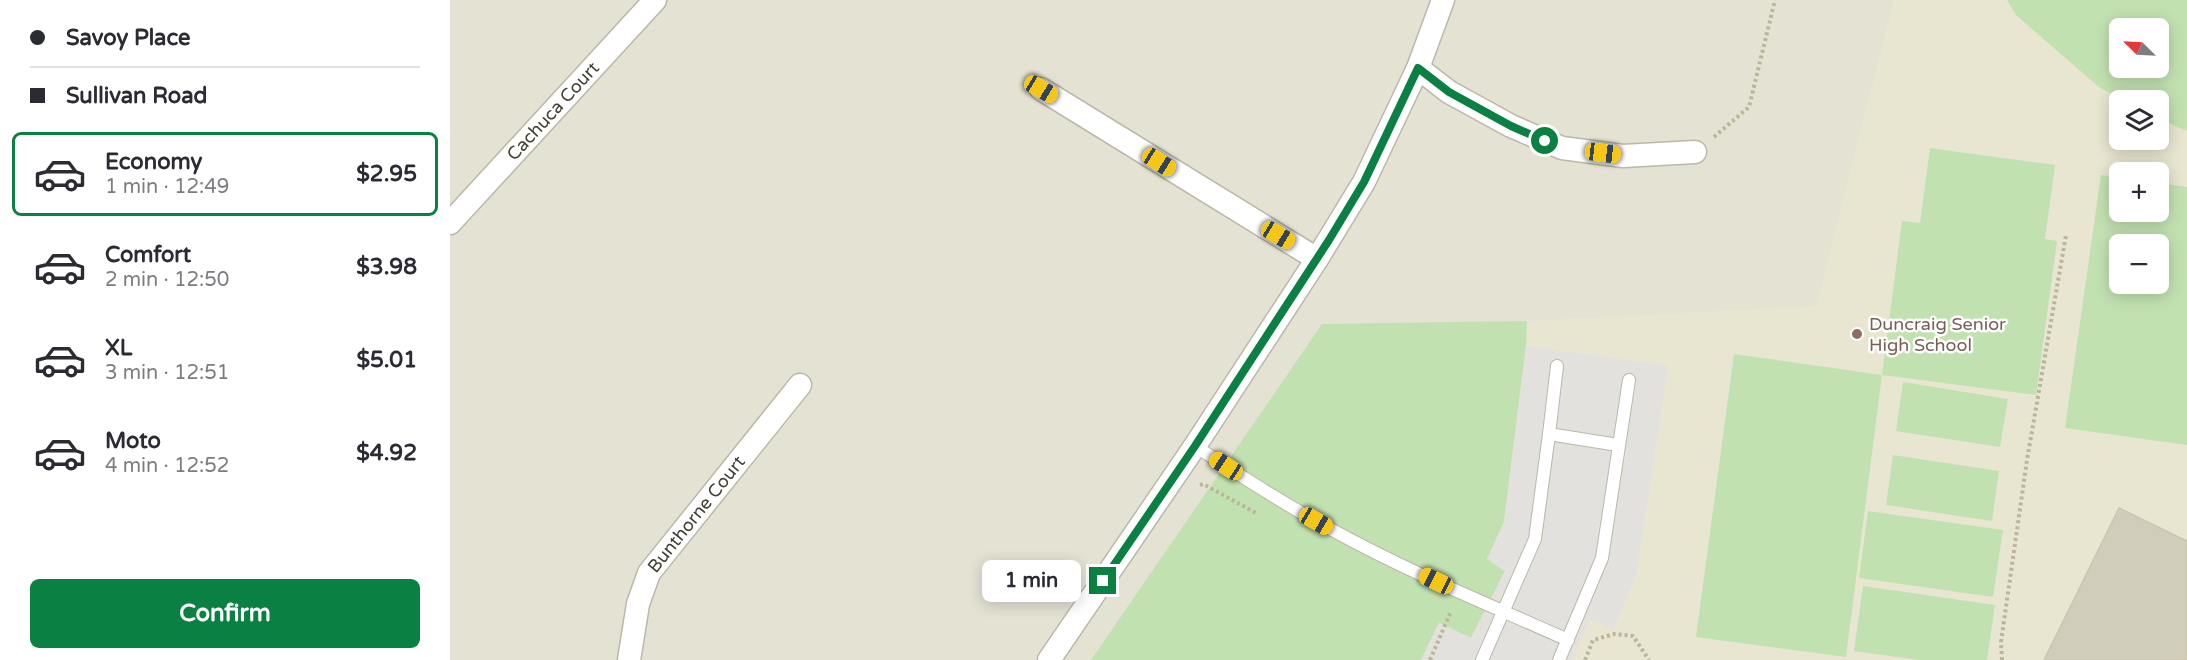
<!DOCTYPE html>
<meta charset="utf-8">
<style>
:root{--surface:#fff;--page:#f7f7f7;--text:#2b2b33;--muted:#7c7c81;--line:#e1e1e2;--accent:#0b8043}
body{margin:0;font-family:"Varela Round",sans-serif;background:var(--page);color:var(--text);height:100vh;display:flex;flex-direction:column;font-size:22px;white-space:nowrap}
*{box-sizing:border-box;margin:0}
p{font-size:20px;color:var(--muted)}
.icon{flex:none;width:33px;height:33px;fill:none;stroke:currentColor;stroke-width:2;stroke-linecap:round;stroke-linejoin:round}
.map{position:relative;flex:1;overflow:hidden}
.drawer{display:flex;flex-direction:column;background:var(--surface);width:450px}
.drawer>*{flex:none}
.guide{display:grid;align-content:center;height:132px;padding:0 30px;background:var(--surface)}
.needle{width:39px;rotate:294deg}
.controls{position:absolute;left:1659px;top:18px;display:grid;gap:12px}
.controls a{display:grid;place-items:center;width:60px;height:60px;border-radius:9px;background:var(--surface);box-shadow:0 3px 15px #0003;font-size:30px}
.end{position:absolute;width:27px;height:27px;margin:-14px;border:8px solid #0b8043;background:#fff;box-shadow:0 0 0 3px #fff}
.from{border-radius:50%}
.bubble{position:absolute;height:42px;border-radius:9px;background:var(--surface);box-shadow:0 3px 15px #0003;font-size:20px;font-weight:700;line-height:42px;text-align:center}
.car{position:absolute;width:18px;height:36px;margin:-18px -9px;border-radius:8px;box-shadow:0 0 4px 2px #0007;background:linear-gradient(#f5c518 24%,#345 0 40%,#f5c518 0 76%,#345 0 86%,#f5c518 0)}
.guide b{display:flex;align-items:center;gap:21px;height:57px;font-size:22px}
.guide b+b{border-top:2px solid var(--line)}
.guide i{width:15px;height:15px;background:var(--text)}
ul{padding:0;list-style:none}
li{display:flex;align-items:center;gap:18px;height:84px;margin:0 12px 9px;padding:0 18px;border:3px solid transparent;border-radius:9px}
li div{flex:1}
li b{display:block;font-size:22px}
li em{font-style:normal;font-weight:700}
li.current{border-color:var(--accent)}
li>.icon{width:54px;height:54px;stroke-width:1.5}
.cta{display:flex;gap:12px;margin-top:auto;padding:12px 30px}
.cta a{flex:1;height:69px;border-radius:9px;background:var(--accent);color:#fff;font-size:24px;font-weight:700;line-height:69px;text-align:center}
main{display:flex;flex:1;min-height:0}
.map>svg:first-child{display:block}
.residential{fill:#e4e2d3;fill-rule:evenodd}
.education{fill:#e8e6d0;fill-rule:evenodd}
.green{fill:#c2e1b1;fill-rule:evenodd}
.parking{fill:#e2e1dd}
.building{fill:#d1cdbb;stroke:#cbc6af;stroke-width:1.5}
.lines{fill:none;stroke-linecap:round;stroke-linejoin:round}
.service-casing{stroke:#bbb8a8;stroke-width:14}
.minor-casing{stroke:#bbb8a8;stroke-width:25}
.path{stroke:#bbb69b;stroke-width:4;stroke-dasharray:3 3;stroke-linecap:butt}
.service{stroke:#fff;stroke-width:12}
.minor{stroke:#fff;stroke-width:22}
.route{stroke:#0b8043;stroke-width:8}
.education-dot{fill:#8d6e63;stroke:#fff;stroke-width:2}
.labels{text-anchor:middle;stroke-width:5;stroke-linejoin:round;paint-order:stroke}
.street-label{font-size:18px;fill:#424035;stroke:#fff}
.education-label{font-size:18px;fill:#785e54;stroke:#fff;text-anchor:start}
</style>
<main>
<section class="drawer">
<div class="guide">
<b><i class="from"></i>Savoy Place</b>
<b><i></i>Sullivan Road</b>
</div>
<ul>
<li class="current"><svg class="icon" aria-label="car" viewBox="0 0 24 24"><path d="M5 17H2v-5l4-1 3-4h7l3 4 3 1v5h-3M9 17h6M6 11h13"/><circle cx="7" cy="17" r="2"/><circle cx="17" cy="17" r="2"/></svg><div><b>Economy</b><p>1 min · 12:49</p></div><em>$2.95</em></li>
<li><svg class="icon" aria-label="car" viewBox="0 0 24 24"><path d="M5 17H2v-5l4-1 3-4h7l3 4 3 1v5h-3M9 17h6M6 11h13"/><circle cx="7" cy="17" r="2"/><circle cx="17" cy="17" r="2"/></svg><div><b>Comfort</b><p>2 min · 12:50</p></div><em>$3.98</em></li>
<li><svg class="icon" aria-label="car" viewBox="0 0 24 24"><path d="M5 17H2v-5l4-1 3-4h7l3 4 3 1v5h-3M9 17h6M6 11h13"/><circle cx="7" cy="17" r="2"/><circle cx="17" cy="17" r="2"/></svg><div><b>XL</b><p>3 min · 12:51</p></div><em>$5.01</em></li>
<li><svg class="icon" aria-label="car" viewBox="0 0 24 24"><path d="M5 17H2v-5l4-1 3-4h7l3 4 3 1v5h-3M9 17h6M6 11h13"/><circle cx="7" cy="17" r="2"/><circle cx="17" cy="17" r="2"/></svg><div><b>Moto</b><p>4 min · 12:52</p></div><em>$4.92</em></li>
</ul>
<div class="cta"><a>Confirm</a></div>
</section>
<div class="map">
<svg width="1737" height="660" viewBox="0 0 1737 660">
<rect width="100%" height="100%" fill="#f0efe5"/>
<path class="residential" d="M 0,0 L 1737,0 L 1737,660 L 0,660 ZM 1670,28 L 1708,28 L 1708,68 L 1670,68 ZM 1670,100 L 1708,100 L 1708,140 L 1670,140 ZM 1670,172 L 1708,172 L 1708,212 L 1670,212 ZM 1670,244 L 1708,244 L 1708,284 L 1670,284 Z"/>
<path class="education" d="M 1444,0 L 1737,0 L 1737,660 L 971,660 L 1076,346 L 1077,321 L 1366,306 ZM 1670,28 L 1708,28 L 1708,68 L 1670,68 ZM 1670,100 L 1708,100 L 1708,140 L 1670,140 ZM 1670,172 L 1708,172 L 1708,212 L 1670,212 ZM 1670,244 L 1708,244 L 1708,284 L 1670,284 Z"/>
<g class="green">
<path d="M 1557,0 L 1737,0 L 1737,131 L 1709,119 L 1708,100 L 1674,100 L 1650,88 L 1566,15 ZM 1670,28 L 1708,28 L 1708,68 L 1670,68 Z"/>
<polygon points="1480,148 1605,165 1595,239 1607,241 1586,395 1432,375 1396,657 1246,637 1284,354 1432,375 1452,221 1470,223"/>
<path d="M 1651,175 L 1669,178 L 1670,212 L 1708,212 L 1709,183 L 1737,187 L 1737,445 L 1615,428 ZM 1670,244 L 1708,244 L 1708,284 L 1670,284 Z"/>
<polygon points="1077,321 1076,346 1054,522 1037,559 1055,571 1021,638 989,623 971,660 641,660 872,324"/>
<polygon points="1453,382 1558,399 1550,447 1446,431"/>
<polygon points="1443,455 1549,471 1542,521 1436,505"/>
<polygon points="1418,511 1553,530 1543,597 1409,578"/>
<polygon points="1413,586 1545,605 1537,660 1469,660 1404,651"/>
</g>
<polygon class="parking" points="1076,346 1218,366 1186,577 1163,629 1140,619 1122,660 971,660 989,623 1021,638 1055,571 1037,559 1054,522"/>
<polygon class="building" points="1669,508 1737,541 1737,660 1594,660"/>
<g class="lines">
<g class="service-casing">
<g id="service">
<polyline points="1099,434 1107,366"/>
<path d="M 745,446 C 791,476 837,506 886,532 C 961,573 1040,605 1118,640"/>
<polyline points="1032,660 1085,539 1099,434 1168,445"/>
<polyline points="1109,660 1152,558 1179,380"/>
</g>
</g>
<g class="minor-casing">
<g id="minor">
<polyline points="968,68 999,92 1061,126 1112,148 1173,156 1245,152"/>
<polyline points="591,89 867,259"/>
<path id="s1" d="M 0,223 L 205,0"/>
<path id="s2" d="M 179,660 L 188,604 L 199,573 L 350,385"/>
<polyline points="599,660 745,446 867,259 914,182 968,68 993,0"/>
</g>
</g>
<g class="path">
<polyline points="1264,137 1299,107 1325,0"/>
<polyline points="750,485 753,484 806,513"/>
<polyline points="980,660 1001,611"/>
<polyline points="1135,660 1143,640 1164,634 1183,636 1199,660"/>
<polyline points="1552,660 1551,642 1577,460 1616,235"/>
</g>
<use href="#service" class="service"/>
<use href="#minor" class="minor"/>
</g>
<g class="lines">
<polyline class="route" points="653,581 745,446 879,240 914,182 968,68 999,92 1061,126 1095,141"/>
</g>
<circle class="education-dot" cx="1407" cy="334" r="6"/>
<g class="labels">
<g class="street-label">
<text dy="6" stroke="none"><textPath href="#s1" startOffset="152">Cachuca Court</textPath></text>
<text dy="6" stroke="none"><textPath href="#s2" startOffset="165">Bunthorne Court</textPath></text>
</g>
<g class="education-label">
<text x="1419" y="330">Duncraig Senior<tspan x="1419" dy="21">High School</tspan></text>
</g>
</g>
</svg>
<div class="controls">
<a><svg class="needle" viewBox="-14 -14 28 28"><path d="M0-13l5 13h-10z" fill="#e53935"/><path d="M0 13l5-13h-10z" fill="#7c7c81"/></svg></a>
<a><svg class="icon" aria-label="layers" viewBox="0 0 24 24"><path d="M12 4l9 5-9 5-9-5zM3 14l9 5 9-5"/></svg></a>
<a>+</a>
<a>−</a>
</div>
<i class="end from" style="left:1095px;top:141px"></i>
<i class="end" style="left:653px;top:581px"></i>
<div class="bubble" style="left:532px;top:560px;width:99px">1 min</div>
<i class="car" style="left:591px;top:89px;rotate:121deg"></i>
<i class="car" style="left:1153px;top:153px;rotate:97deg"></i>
<i class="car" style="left:709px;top:162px;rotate:122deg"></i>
<i class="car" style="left:828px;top:235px;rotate:121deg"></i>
<i class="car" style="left:776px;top:466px;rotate:303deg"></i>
<i class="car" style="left:866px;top:521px;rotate:120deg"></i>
<i class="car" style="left:986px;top:581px;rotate:296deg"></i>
</div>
</main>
